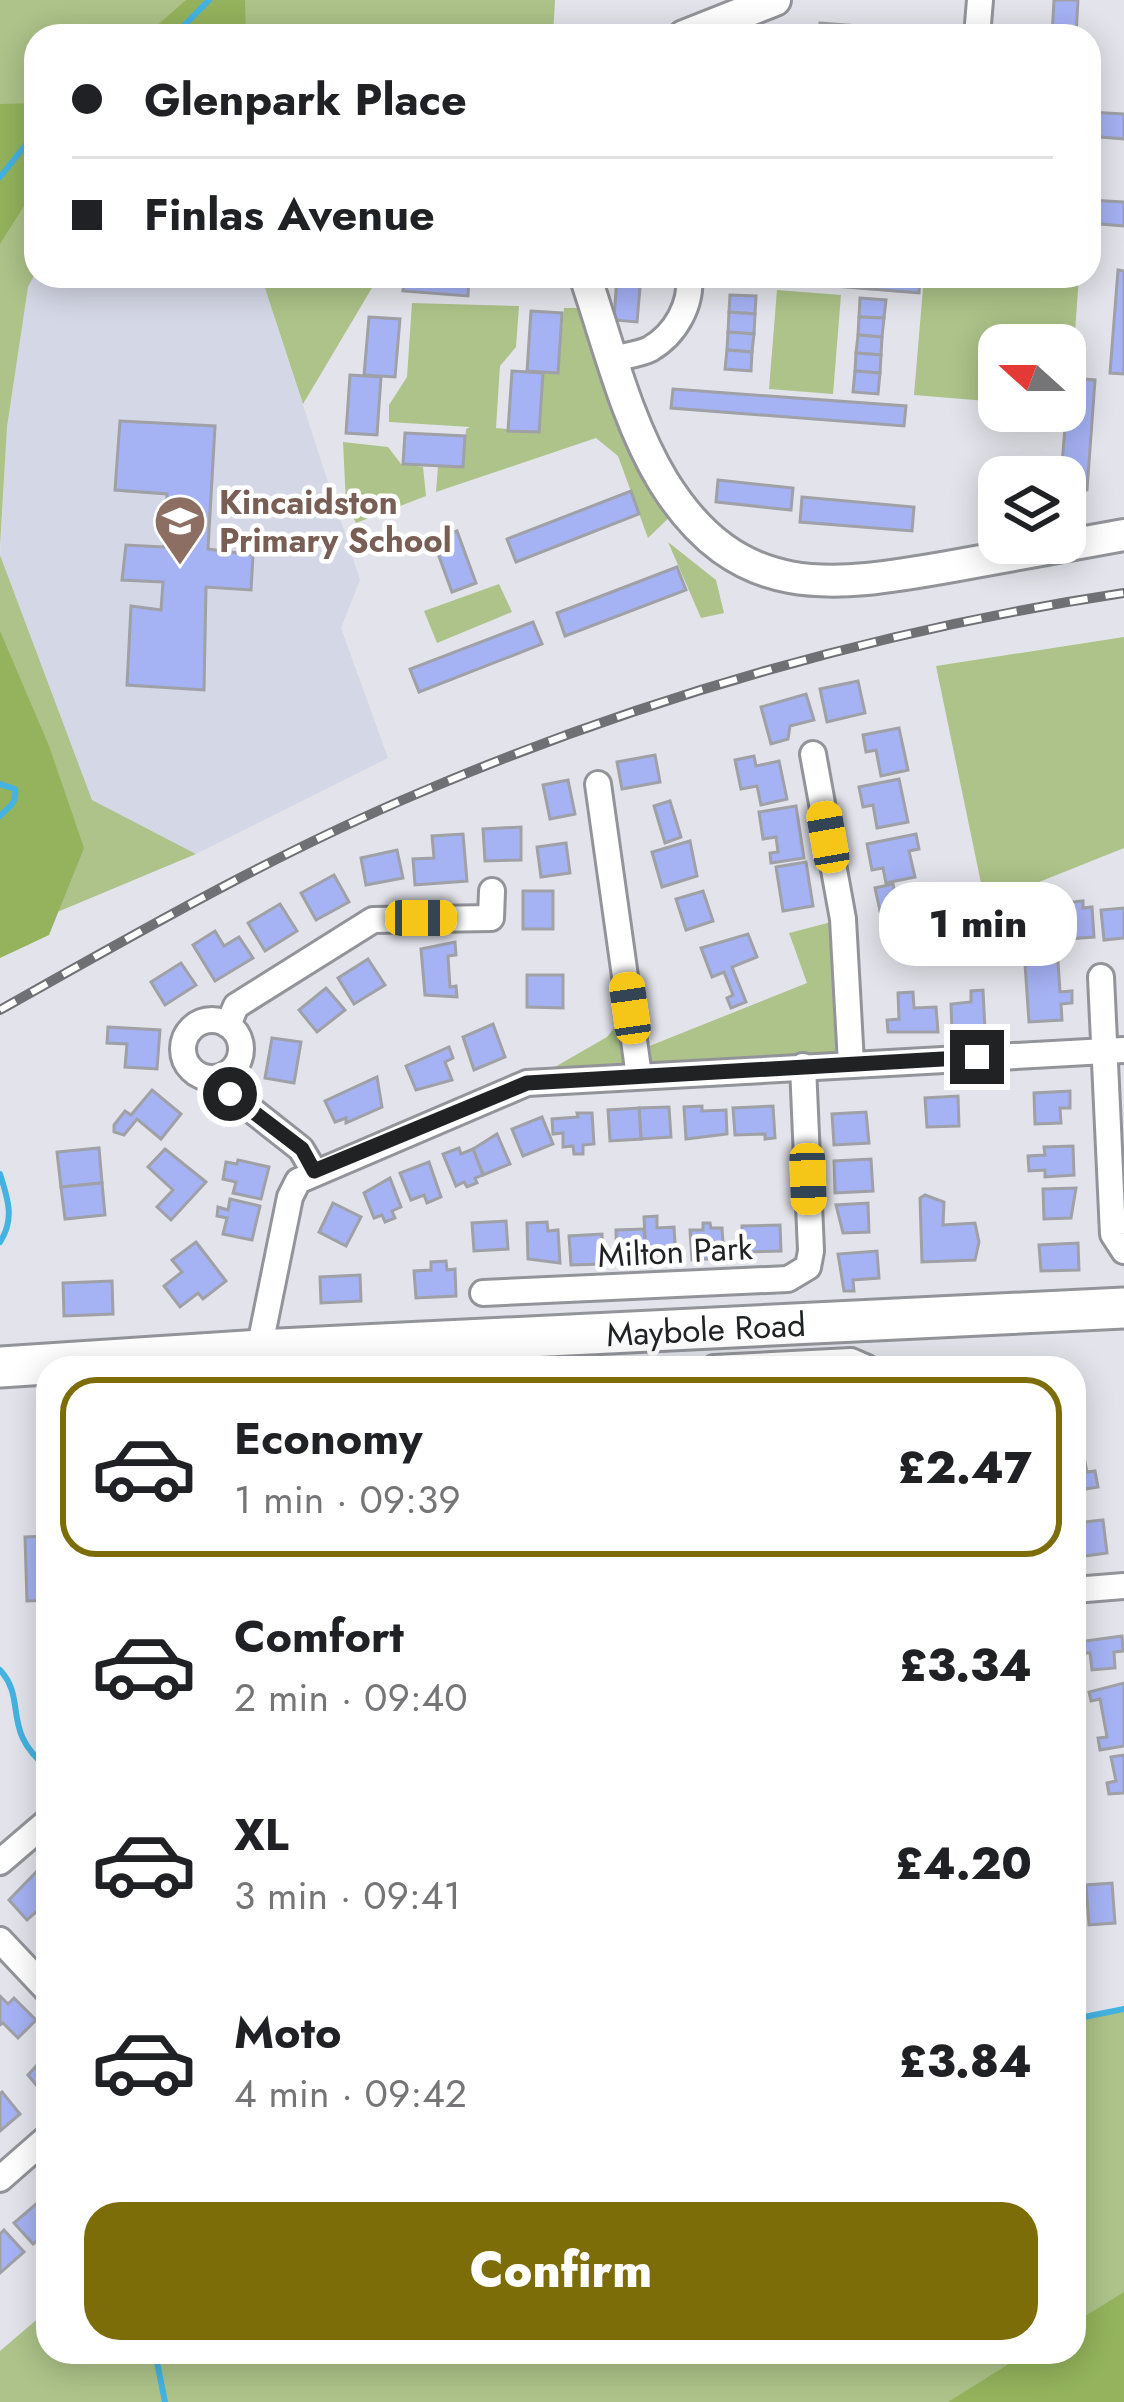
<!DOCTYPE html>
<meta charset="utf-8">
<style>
:root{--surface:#fff;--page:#f2f2f2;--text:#202124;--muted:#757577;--line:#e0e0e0;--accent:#7d6d08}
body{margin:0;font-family:Jost,sans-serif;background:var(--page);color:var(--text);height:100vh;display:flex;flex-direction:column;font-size:45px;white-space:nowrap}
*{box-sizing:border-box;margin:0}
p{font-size:39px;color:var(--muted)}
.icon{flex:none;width:66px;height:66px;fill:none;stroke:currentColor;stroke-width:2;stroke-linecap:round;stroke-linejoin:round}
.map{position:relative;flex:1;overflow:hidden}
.drawer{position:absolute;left:36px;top:1356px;width:1050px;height:1008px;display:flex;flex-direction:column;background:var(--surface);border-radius:36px;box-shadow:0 6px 30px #0003}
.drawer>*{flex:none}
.guide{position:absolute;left:24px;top:24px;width:1077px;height:264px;border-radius:36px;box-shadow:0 6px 30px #0003;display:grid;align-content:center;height:264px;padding:0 48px;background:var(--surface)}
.needle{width:78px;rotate:291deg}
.buttons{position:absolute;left:978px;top:324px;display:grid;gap:24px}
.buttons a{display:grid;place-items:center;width:108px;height:108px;border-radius:24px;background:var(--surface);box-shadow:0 6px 30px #0003;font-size:60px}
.end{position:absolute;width:54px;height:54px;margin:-27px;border:15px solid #212224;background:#fff;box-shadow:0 0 0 6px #fff}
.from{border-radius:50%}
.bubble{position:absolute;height:84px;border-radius:36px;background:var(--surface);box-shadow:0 6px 30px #0003;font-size:39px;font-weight:800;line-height:84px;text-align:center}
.car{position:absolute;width:36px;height:72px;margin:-36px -18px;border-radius:15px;box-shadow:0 0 9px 3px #0007;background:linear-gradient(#f5c518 24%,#345 0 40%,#f5c518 0 76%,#345 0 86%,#f5c518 0)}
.guide b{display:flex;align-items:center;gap:42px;height:114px;font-size:45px}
.guide b+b{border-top:3px solid var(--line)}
.guide i{width:30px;height:30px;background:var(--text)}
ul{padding:21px 0 0;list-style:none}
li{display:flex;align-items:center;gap:36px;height:180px;margin:0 24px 18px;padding:0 24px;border:6px solid transparent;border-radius:36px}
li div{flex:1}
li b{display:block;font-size:45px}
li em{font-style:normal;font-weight:800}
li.current{border-color:var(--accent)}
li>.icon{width:108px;height:108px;stroke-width:1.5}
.primary-button{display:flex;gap:24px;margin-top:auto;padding:24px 48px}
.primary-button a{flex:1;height:138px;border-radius:36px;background:var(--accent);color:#fff;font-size:48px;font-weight:800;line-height:138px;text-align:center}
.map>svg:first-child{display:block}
.built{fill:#d4d7e5}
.green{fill:#adc389}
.forest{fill:#94b35c}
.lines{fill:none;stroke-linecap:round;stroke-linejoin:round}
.stream{stroke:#44b3e1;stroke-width:6}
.building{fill:#a5b2f4;stroke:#9fa1a6;stroke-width:3}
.minor-casing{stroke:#93949a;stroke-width:30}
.tertiary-casing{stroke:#93949a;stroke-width:36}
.primary-casing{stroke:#93949a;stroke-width:45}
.minor{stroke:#fff;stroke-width:24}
.tertiary{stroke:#fff;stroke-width:30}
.primary{stroke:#fff;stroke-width:39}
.rail-casing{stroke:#6f7074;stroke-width:10}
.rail{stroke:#fff;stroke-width:6;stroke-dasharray:18;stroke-linecap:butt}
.route{stroke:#212224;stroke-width:15}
.labels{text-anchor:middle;stroke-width:9;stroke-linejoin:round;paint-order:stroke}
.education-label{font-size:33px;font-weight:bold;fill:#785e54;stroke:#fff;text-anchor:start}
.street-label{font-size:33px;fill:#212224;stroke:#fff}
</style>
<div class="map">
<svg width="1124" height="2402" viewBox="0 0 1124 2402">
<rect width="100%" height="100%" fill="#e3e4eb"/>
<polygon class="built" points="36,272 36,276 261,276 360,580 341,628 388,758 196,854 92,800 0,555 7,427 28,287"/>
<g class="green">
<polygon points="0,0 555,0 553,36 36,36 36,272 28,287 7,427 0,547"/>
<polygon points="261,276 379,276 303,404"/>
<polygon points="924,276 1079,276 1072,374 1065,373 1065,345 999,345 999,402 914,395"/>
<polygon points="777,290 841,295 833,394 769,389"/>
<polygon points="412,303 519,306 516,347 500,366 496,428 538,432 543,373 558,372 564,308 596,308 681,506 648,538 618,456 596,438 436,492 438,466 463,467 466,429 470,427 389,422 389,405 407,377"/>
<polygon points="343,442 388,447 401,464 423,467 426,496 356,523 346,504"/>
<polygon points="668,542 716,580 724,613 701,618"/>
<polygon points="0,555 92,800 196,854 0,936"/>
<polygon points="499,584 512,612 437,643 424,611"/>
<polygon points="1124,637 1124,848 1009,894 981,883 936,666"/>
<polygon points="843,919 851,1063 527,1083 607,1037 630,1008 637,1051 807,983 789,933"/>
<polygon points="1124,2011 1124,2402 0,2402 0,2351 48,2310 48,2352 1074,2352 1074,2021"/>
</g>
<g class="forest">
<polygon points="186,0 245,0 246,36 145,36"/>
<polygon points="36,103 36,187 0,244 0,104"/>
<polygon points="0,631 49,746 84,848 49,935 0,958"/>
<polygon points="1124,2292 1124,2402 948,2402 1028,2352 1074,2352 1074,2323"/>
</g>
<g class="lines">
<g class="stream">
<polyline points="174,36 209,0"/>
<polyline points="0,177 36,132"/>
<path d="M 0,784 L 15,789 C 17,804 9,806 0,816"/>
<path d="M 0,1174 C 8,1199 15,1219 0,1242"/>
<path d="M 0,1670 C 28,1700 0,1730 48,1768"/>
<polyline points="1074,2019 1124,2009"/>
<polyline points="155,2352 165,2402"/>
</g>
</g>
<g class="building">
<polygon points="1054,0 1078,0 1076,36 1052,36"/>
<polygon points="820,23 950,33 950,36 819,36"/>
<polygon points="1089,112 1124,114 1124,139 1089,136"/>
<polygon points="1089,200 1124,202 1124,226 1089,223"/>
<polygon points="1118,270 1124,271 1124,374 1110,373"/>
<polygon points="405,276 469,276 468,296 403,291"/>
<polygon points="472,276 536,276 536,286 471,281"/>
<polygon points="617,276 641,276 637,322 614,320"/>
<polygon points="708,276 920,276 919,293"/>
<polygon points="730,295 756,296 755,314 729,312"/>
<polygon points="860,298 886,300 884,318 859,317"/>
<polygon points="531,311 562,313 558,373 527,371"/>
<polygon points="729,312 755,314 754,334 728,332"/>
<polygon points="369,317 400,319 395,377 364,375"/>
<polygon points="859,317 884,318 882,337 858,335"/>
<polygon points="728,332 754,334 752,352 727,350"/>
<polygon points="858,335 882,337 881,355 856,353"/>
<polygon points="727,350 752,352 751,371 725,369"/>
<polygon points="856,353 881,355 880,373 855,371"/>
<polygon points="512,371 543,373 539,432 508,431"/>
<polygon points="855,371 880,373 878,394 853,392"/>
<polygon points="350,375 381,377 377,435 346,433"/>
<polygon points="1069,378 1095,380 1087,490 1065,489 1065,477 1061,477"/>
<polygon points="673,389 906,406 904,426 671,408"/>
<polygon points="120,421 215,426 208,549 253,555 251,590 206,587 204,690 127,685 131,606 161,610 163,582 122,580 126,545 164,547 167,494 115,490"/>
<polygon points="405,433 465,436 463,467 403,464"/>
<polygon points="718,480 793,488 791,510 716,502"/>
<polygon points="631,491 639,514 516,562 507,539"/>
<polygon points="802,497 914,507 912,531 800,522"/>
<polygon points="457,531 476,583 452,592 433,540"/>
<polygon points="677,567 686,590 565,636 557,613"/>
<polygon points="533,622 542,644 419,692 410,669"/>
<polygon points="858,681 865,713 827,722 820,689"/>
<polygon points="806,694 814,720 790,726 788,739 771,744 761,707"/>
<polygon points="899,728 908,770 881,776 876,750 866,752 863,735"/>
<polygon points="655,755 660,782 622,789 617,762"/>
<polygon points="754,756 756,766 779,761 787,799 761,805 757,786 741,789 735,760"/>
<polygon points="899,779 908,822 877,828 873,805 863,807 859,787"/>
<polygon points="568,780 575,814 550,819 543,785"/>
<polygon points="670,801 681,837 665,843 654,806"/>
<polygon points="796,806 804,858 771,863 770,853 778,852 776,837 763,839 759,812"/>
<polygon points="521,827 521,860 485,861 483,829"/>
<polygon points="463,834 467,881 415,885 413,859 434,858 432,836"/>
<polygon points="916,834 919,849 909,851 915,877 886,883 883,868 872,870 867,844"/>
<polygon points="690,841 697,876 662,887 652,852"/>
<polygon points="566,843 570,873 541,877 537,847"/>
<polygon points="397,850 403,878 366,885 361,858"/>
<polygon points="806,862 813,906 783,911 776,867"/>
<polygon points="334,875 349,902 316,920 301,893"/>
<polygon points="893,884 895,893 928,886 935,918 895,926 888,909 880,911 875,888"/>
<rect x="523" y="891" width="30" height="38"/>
<polygon points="703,891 713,921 686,930 676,899"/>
<polygon points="1083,901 1083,908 1092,907 1094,937 1053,940 1035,926 1046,911 1072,910 1072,902"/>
<polygon points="280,904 297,931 265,951 248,923"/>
<polygon points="1124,908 1124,938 1104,940 1101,910"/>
<polygon points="215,931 224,946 239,937 253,958 215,981 193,945"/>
<polygon points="748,934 757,957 732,967 746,1002 731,1008 727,998 733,995 724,972 712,977 701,948"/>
<polygon points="455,942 456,955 448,956 450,987 456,986 457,997 425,995 421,949"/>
<polygon points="368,959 385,985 354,1004 338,978"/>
<polygon points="1058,962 1060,992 1072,991 1072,1003 1061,1004 1062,1020 1029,1022 1025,964"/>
<polygon points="181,963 196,985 165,1005 151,982"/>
<polygon points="527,975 563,975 563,1008 527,1007"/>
<polygon points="326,988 345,1010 317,1032 299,1010"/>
<polygon points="983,990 985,1030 952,1032 951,1004 971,1002 971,991"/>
<polygon points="913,992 914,1008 936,1007 938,1032 888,1032 887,1020 899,1019 898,993"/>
<polygon points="493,1024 505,1057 474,1070 463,1037"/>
<polygon points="108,1027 160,1030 157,1069 125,1067 127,1044 107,1043"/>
<polygon points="272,1038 301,1042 294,1083 265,1078"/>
<polygon points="449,1047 453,1058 445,1062 452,1080 416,1090 406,1066"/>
<polygon points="377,1077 382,1107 346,1123 346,1118 335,1122 325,1101"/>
<polygon points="152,1090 181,1114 161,1139 137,1119 124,1135 114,1132 114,1125 125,1111 131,1115"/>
<polygon points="1070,1091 1070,1108 1060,1108 1061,1123 1035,1124 1034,1093"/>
<polygon points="958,1096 959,1126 927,1127 925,1098"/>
<polygon points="702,1106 702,1111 726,1110 727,1134 686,1139 684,1107"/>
<polygon points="773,1106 775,1138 765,1139 765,1134 735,1135 733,1108"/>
<polygon points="669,1107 671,1137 641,1139 639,1108"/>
<polygon points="639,1108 641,1139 610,1141 608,1110"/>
<polygon points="866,1112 869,1143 834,1145 832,1114"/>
<polygon points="577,1113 592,1113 594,1144 583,1145 583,1154 574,1154 573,1146 563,1147 563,1133 553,1134 552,1119 578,1117"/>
<polygon points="542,1117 553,1144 523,1156 512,1129"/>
<polygon points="497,1134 510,1164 483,1175 473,1149"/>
<polygon points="1073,1146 1074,1175 1045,1177 1045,1170 1029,1171 1028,1156 1045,1155 1044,1147"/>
<polygon points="99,1148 102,1183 61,1187 57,1152"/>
<polygon points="459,1148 461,1154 473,1149 483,1175 475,1178 477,1183 467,1187 464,1182 456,1186 443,1154"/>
<polygon points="165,1149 206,1182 171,1220 157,1207 173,1190 148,1167"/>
<polygon points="871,1159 873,1191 835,1193 834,1161"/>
<polygon points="238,1160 269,1167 261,1199 233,1193 236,1182 223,1179 226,1162 237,1164"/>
<polygon points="429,1162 441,1197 427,1203 424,1195 411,1200 400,1173"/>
<polygon points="390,1178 401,1207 392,1211 395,1218 385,1222 382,1215 374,1218 364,1193"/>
<polygon points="102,1183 105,1215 65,1219 61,1187"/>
<polygon points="1076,1188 1071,1218 1044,1219 1043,1189"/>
<polygon points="925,1195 944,1202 943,1225 975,1223 979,1242 975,1260 922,1262 920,1198"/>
<polygon points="230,1199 260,1206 252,1240 223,1234 227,1218 217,1216 218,1207 228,1210"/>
<polygon points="333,1203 361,1217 346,1246 319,1232"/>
<polygon points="868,1203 869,1232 843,1233 836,1205"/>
<polygon points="657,1216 657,1228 674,1227 676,1260 646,1257 644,1217"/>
<polygon points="506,1221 508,1249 474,1251 472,1223"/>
<polygon points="547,1222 548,1231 558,1230 560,1263 528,1259 527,1223"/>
<polygon points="703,1223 710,1223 711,1228 722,1228 724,1258 692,1260 690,1230 703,1230"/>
<polygon points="780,1225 781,1251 743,1252 742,1226"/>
<polygon points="644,1229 646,1257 634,1257 634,1263 617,1264 616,1230"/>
<polygon points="602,1234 603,1264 571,1265 569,1236"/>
<polygon points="196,1242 226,1281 203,1299 198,1293 180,1307 164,1286 182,1272 172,1260"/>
<polygon points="1078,1243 1079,1270 1041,1271 1039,1245"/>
<polygon points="877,1251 879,1278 853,1280 854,1291 844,1291 838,1254"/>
<polygon points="446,1261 447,1270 455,1269 456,1296 416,1298 414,1271 431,1270 431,1262"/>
<polygon points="360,1275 361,1301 321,1303 320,1277"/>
<polygon points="112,1281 113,1314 64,1316 63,1283"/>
<polygon points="1084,1457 1087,1472 1095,1471 1098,1487 1074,1491 1074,1459"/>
<polygon points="1103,1520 1107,1553 1078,1557 1075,1523"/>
<polygon points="48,1536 48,1600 27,1601 25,1537"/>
<polygon points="1122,1636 1123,1651 1114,1652 1115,1668 1092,1670 1090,1653 1079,1653 1078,1642"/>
<polygon points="1124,1683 1124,1746 1100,1750 1098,1738 1107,1737 1100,1699 1091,1701 1089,1692"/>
<polygon points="1124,1755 1124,1793 1109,1794 1107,1783 1116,1781 1111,1757"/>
<polygon points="43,1865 48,1870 48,1901 27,1920 9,1900"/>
<polygon points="1112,1883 1115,1923 1089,1925 1086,1885"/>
<polygon points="0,1996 8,2004 14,1998 36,2020 18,2038 3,2023 0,2025"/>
<polygon points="48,2053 48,2089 43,2093 28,2075"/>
<polygon points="2,2092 20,2114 0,2131 0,2094"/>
<polygon points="36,2204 48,2217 48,2232 33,2244 14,2223"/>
<polygon points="4,2230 24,2252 0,2273 0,2234"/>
</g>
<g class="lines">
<g class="minor-casing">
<g id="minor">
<polyline points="977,36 980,0"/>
<path d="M 613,359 C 624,356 640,354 650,349 C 676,334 692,304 689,276"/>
<polyline points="813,754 843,919 851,1063"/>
<polyline points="598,784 639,1076"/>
<polyline points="1101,977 1113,1234 1124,1251"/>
<circle cx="212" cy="1049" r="29"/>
<polyline points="228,1025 236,1006 373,920 491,918 492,891"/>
<polyline points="227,1074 230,1093 301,1149 314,1171"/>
<polyline points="483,1293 788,1279 808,1267 811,1251 803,1066"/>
<polyline points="259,1350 290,1197 298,1181 527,1083 1124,1050"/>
<polyline points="714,1368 851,1361 867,1368"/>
<polyline points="1074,1590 1124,1586"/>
<polyline points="0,1862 48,1821"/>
<polyline points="0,1940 48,1991"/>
<polyline points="0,2179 48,2137"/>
</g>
</g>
<g class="tertiary-casing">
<g id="tertiary">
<polyline points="684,36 775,0"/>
<path d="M 585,276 C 608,343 626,420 663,481 C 738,602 830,588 953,566 C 1010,556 1067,545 1124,535"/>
</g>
</g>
<g class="primary-casing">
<polyline id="primary" points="0,1367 259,1350 1124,1308"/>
</g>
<use href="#minor" class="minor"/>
<use href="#tertiary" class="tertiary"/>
<use href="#primary" class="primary"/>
<g class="rail-casing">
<path id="rail" d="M 0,1010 C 137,933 274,854 419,793 C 642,698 884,629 1124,593"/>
</g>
<use href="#rail" class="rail"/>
</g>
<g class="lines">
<polyline class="route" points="230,1094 302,1149 314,1171 527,1083 977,1057"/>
</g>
<defs>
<g id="school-pin" transform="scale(2.7)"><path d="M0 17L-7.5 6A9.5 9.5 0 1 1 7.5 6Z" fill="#8d6e63" stroke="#fff"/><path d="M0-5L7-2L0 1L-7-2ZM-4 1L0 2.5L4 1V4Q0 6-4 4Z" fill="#fff"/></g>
</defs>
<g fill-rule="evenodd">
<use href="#school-pin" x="180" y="521"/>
</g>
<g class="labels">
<g class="education-label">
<text x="219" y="514">Kincaidston<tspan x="219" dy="38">Primary School</tspan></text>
</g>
<g class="street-label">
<text transform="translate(675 1251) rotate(-3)" y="12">Milton Park</text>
<text transform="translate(706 1329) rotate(-3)" y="12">Maybole Road</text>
</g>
</g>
</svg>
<div class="buttons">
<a><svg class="needle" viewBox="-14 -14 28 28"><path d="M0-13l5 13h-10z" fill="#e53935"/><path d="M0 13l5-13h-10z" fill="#757577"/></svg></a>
<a><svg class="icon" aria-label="layers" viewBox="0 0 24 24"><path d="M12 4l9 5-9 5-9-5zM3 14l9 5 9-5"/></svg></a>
</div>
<i class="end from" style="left:230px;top:1094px"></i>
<i class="end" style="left:977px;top:1057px"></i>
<div class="bubble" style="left:879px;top:882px;width:198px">1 min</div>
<i class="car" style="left:828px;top:837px;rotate:350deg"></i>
<i class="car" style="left:421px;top:918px;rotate:90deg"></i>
<i class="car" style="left:630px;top:1008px;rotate:352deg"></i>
<i class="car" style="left:808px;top:1179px;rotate:178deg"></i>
<div class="guide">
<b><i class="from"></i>Glenpark Place</b>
<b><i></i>Finlas Avenue</b>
</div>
<section class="drawer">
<ul>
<li class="current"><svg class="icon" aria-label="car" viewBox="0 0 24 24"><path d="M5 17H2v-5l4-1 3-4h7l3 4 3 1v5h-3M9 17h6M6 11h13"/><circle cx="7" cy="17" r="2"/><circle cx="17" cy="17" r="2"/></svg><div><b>Economy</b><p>1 min · 09:39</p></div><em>£2.47</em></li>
<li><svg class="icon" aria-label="car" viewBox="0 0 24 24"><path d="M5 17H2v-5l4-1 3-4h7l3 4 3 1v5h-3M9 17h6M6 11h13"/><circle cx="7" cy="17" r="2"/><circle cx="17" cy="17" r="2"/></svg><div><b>Comfort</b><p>2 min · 09:40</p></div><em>£3.34</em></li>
<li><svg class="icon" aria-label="car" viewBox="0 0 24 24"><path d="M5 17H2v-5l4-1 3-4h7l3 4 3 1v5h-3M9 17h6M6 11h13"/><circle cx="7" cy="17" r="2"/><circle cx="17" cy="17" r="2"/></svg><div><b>XL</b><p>3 min · 09:41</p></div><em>£4.20</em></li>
<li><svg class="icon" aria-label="car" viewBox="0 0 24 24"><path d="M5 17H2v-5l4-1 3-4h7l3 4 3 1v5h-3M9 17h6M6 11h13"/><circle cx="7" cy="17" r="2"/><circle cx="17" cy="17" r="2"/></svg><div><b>Moto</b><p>4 min · 09:42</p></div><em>£3.84</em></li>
</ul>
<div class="primary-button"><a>Confirm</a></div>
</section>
</div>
